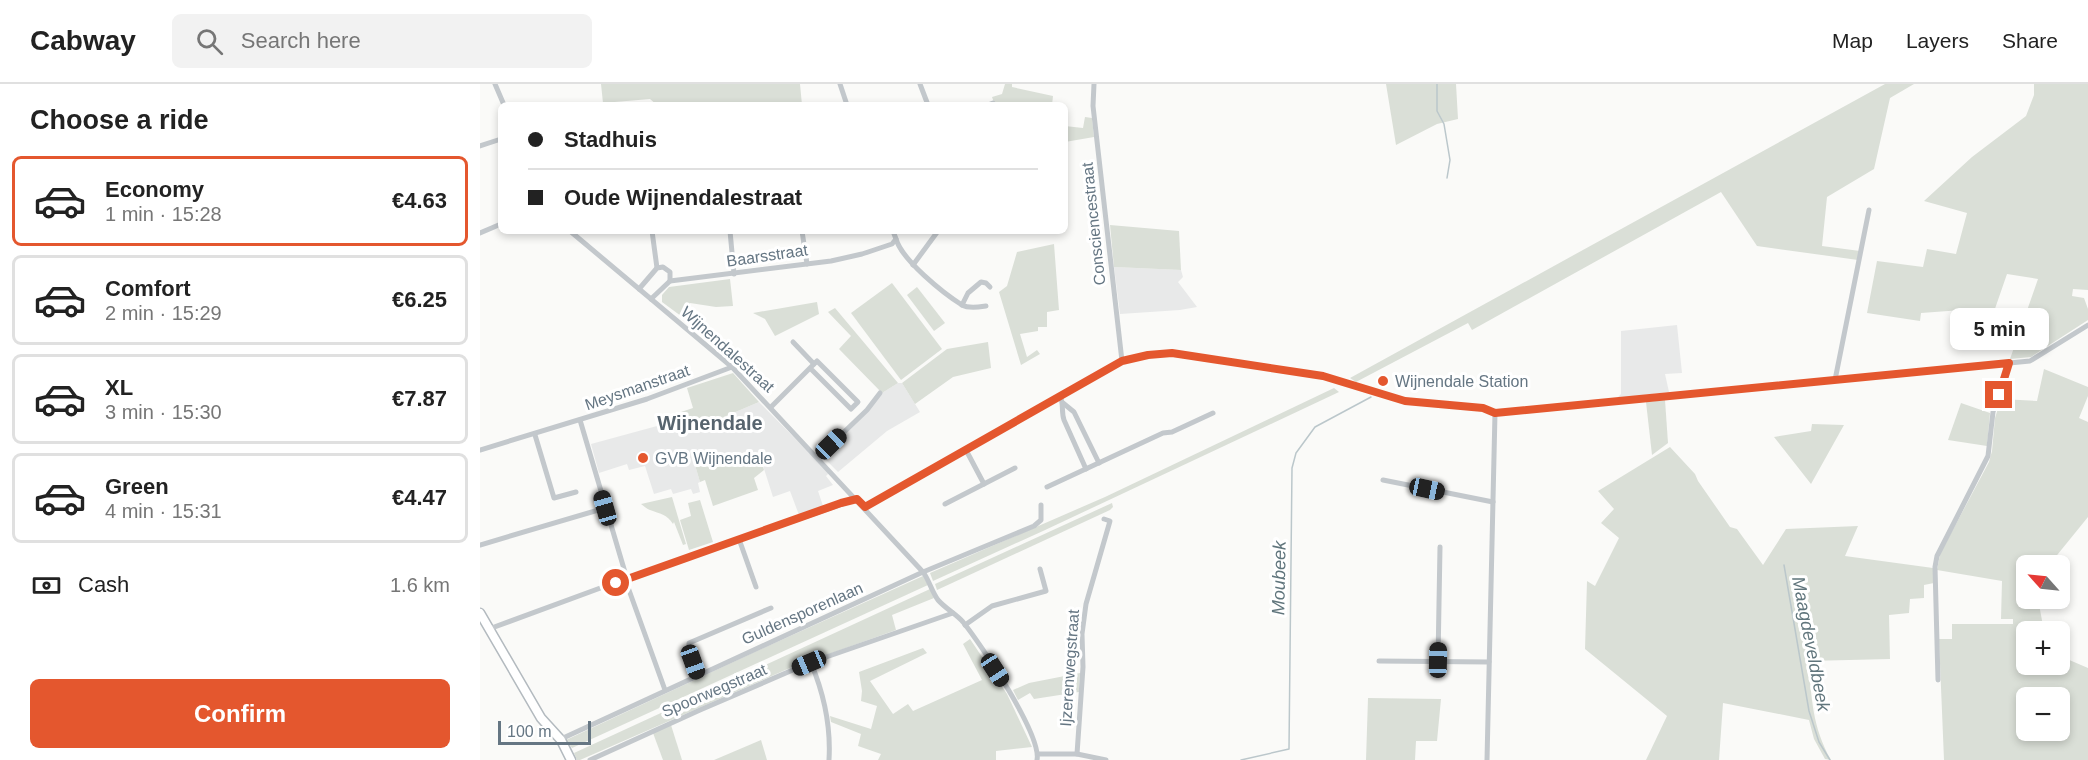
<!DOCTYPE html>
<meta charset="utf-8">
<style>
:root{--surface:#fff;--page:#f2f2f2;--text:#222;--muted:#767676;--line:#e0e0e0;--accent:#e4572e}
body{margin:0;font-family:Arial,sans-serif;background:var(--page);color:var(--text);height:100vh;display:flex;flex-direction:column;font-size:22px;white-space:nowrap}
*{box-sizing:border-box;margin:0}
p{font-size:20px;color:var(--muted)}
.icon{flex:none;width:33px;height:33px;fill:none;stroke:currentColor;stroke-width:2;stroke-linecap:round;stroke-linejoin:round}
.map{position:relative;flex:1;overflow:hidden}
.side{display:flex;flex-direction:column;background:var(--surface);width:480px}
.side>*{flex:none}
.banner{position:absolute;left:18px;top:18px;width:570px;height:132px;border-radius:9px;box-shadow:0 3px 9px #0003;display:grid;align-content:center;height:132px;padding:0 30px;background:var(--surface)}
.needle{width:39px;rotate:297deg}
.fabs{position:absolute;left:1536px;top:471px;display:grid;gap:12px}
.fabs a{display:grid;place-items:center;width:54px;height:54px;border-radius:9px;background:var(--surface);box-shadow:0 3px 9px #0003;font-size:30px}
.scale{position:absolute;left:18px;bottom:15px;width:93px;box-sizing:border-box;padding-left:6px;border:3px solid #657683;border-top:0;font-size:16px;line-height:21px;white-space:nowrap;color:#657683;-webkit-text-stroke:4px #fff;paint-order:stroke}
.end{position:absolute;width:27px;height:27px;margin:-14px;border:8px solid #e4572e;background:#fff;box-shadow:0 0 0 3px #fff}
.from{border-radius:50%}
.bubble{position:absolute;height:42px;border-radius:9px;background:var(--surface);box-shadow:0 3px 9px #0003;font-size:20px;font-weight:800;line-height:42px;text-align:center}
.car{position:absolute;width:18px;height:36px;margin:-18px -9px;border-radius:8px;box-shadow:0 0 4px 2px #0007;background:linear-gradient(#222 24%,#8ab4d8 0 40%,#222 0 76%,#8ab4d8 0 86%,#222 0)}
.banner b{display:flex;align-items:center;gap:21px;height:57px;font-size:22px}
.banner b+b{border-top:2px solid var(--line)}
.banner i{width:15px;height:15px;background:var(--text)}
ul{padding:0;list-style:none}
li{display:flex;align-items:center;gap:18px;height:90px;margin:0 12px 9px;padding:0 18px;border:3px solid var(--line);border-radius:9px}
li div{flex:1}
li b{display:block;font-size:22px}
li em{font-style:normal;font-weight:800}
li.on{border-color:var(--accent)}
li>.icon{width:54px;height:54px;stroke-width:1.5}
h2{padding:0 30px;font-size:27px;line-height:72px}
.pay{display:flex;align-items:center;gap:15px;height:66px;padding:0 30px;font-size:22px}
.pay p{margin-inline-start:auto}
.primary-button{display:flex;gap:12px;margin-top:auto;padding:12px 30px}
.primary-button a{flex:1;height:69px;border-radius:9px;background:var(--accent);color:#fff;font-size:24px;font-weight:800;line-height:69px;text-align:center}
header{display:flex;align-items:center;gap:36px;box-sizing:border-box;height:84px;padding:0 30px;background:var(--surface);border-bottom:2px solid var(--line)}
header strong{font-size:28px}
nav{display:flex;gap:33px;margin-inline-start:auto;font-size:21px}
.search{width:420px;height:54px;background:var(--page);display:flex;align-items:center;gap:15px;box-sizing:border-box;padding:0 21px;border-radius:9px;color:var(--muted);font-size:22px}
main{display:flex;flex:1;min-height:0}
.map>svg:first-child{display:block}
.built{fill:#e8e9e9}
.green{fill:#dadfd7;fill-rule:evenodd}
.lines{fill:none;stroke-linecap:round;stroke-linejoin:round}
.stream{stroke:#bbc7cb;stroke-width:1.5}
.secondary-casing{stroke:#b3babf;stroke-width:11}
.street{stroke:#c3c8cc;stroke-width:5}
.secondary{stroke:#fff;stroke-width:8}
.route{stroke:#e4572e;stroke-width:8}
.poi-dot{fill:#e4572e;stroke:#fff;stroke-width:2}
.labels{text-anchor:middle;stroke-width:6;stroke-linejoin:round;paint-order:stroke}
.street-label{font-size:16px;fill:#657683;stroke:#fff}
.poi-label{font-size:16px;fill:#657683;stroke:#fff;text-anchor:start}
.water-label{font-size:18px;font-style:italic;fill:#60757c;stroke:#fff}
.quarter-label{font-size:20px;font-weight:bold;fill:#57646e;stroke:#fff}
</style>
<header>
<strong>Cabway</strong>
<div class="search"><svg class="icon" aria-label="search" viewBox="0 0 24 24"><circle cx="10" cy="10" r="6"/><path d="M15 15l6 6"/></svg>Search here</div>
<nav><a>Map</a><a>Layers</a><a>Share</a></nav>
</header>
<main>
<section class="side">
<h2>Choose a ride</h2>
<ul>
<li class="on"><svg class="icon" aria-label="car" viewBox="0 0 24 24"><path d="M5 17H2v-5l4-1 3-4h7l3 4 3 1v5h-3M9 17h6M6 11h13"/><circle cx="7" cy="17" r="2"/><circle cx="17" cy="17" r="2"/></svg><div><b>Economy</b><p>1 min · 15:28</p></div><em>€4.63</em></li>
<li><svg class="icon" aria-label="car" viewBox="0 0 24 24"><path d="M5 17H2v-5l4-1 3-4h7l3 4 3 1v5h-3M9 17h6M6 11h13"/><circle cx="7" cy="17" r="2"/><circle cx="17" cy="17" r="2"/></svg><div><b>Comfort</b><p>2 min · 15:29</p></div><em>€6.25</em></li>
<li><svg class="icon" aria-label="car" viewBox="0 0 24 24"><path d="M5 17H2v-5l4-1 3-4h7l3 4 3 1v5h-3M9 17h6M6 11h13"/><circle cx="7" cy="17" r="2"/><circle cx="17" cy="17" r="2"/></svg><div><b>XL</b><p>3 min · 15:30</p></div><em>€7.87</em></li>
<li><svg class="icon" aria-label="car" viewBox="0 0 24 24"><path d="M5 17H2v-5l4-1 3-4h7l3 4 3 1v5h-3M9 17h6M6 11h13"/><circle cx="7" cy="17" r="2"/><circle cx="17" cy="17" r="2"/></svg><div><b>Green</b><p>4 min · 15:31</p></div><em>€4.47</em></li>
</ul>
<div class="pay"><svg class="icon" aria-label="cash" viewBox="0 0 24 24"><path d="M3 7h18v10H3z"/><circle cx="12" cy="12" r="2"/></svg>Cash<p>1.6 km</p></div>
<div class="primary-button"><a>Confirm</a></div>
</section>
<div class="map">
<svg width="1608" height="676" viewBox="0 0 1608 676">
<rect width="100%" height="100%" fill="#fafaf8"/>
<g class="built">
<polygon points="634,183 701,186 703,193 698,198 717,223 700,226 640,230"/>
<polygon points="1197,241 1202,289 1185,290 1189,308 1137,314 1141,310 1141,247"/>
<polygon points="418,299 422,299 440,328 407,347 358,388 340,370 402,309"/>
<polygon points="279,318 349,389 346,392 353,401 338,407 343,422 319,431 310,407 293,413 279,369 242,382 239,371 215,381 220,398 218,399 220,408 213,410 211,405 193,410 191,405 174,410 165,382 149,386 147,380 119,389 111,360 199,336 204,350"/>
</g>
<g class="green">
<polygon points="121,0 320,0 322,21 177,21 170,15 123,19"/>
<polygon points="525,0 532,0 532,3 573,12 572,21 515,21 512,13 522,10"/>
<polygon points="906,0 976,0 978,35 957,40 916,61"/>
<polygon points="1405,0 1434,0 1410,14 1394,85 1347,113 1342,162 1380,167 1378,176 1277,162 1241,108 992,246 988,239 876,298 870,294"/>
<polygon points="1554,0 1608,0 1608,206 1593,205 1592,212 1604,214 1608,225 1608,236 1551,273 1530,275 1558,195 1527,190 1509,242 1480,237 1482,226 1441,229 1440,237 1387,229 1397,177 1443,183 1447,165 1476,170 1487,129 1444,117 1492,73 1546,32 1554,11"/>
<polygon points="605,33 612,34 614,53 585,58 585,42 603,44"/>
<polygon points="630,141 699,147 701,186 634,183"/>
<polygon points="574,160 579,226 567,228 567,243 558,243 558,247 540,250 547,273 557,266 560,270 541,281 519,208 527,202 537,168"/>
<polygon points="250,195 253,222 236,223 210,219 201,232 182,218 182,211 189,203"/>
<polygon points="412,199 462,265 421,296 371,229"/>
<polygon points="437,203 465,239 454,247 427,211"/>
<polygon points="337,218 339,230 295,252 285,235 273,229"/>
<polygon points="355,224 418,299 402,309 359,265 371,252 348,228"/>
<polygon points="508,258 511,284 473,293 435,320 422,299 467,265"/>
<path d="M 1564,285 L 1608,303 L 1608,312 L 1599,334 L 1608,338 L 1608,433 L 1569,481 L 1546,482 L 1546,514 L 1558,515 L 1564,547 L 1546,548 L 1546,580 L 1580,580 L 1580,572 L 1608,584 L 1608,676 L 1464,676 L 1459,555 L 1472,555 L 1472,540 L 1533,540 L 1533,535 L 1521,535 L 1522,497 L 1457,486 L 1460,470 L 1509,378 L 1512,367 L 1515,334 L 1521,315 L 1557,317 ZM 1546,614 L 1580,614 L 1580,646 L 1546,646 Z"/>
<polygon points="253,289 279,318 204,350 198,329 213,324 207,304"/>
<polygon points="854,304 859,308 563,447 453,497 450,489 625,413"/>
<polygon points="1185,316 1188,359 1172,371 1166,318"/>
<polygon points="1481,319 1510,329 1507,362 1468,356"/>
<polygon points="1332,340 1364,341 1331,400 1294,353 1331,347"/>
<path d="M 1190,363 L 1215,390 L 1218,397 L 1250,443 L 1257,445 L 1283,481 L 1306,445 L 1378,442 L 1365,472 L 1453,484 L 1454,499 L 1444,501 L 1444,514 L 1430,515 L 1429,529 L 1409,531 L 1410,575 L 1328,577 C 1332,615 1332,642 1351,676 L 1345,675 L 1334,655 L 1329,636 L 1243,619 L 1239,676 L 1166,676 L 1187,632 L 1105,565 L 1107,497 L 1115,502 L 1139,454 L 1121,439 L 1134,425 L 1118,407 Z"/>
<polygon points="279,369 284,386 274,394 278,406 233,422 225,396 220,398 215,381 239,370 243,381"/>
<path d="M 192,413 L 206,460 L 203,461 L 194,438 L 193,440 C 187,430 180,430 170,426 C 167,425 164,422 161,420 Z"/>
<polygon points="220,416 233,458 209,466 200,436 211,432 208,419"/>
<polygon points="632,419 633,423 630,426 457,506 455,500"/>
<polygon points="443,492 448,501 92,664 86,656 279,566"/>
<polygon points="450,505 454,514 412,531 416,546 310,584 100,676 97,676 94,669"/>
<polygon points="490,555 527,610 552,663 516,667 516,676 398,676 401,670 378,662 381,650 351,638 350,632 391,645 397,622 381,617 382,607 379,588 443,564 447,569 390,597 413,630 428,620 433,627 502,596 483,560"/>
<polygon points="600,589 599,608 554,615 550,609 538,616 533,606 549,599"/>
<polygon points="888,614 961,615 957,657 936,657 935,676 886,676"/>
<polygon points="191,641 202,676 183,676 173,649"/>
<polygon points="281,656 287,676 234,676"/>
</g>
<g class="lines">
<g class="stream">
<polyline points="957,0 957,27 964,40 970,76 967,94"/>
<polyline points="1304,481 1329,627 1339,658 1350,676"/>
<polyline points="761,676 809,665 812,384 816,369 835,343 891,313"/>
</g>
<g class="secondary-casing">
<polyline id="secondary" points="0,529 61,634 81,656 91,676"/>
</g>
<g class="street">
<polyline points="15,0 24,21"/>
<polyline points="360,0 367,21"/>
<polyline points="440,0 448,21"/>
<polyline points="614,0 613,22 642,277"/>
<polyline points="508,21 513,19"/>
<polyline points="0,62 21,55"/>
<path d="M 90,147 L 252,283 L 443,488 C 449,496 452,508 458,516 C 466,525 476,530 483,538 C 500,559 562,651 557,676"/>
<polyline points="172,147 177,184"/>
<polyline points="250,147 254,190"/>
<polyline points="322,147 327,180"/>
<polyline points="0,149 21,140"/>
<path d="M 416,155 C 422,176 463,209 482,221 C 489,225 499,223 506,222"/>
<polyline points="433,181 458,147"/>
<polyline points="159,205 177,184 183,183 190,188 190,197"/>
<polyline points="171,215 190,197 351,177 382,170 412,160 416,155 413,147"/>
<polyline points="482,221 488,209 501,198 506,199 510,203"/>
<polyline points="313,258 334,280"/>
<polyline points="1355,296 1389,126"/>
<path d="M 580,312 C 584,320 581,327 584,336 L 606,385"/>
<polyline points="583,319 594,328 619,379"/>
<polyline points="291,323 337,277 378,318 371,325 330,284"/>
<polyline points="100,336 147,495"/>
<polyline points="55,351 74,414 96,408"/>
<polyline points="0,366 167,315 252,283"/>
<polyline points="486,366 504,400"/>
<polyline points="338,373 387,326 400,309"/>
<polyline points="903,396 1013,418"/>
<polyline points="567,403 683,349 692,348 733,329"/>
<polyline points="465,420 535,384"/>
<polyline points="385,423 642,277 667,271 692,269 843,292 925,317 1003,324 1015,329 1550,277 1608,241"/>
<polyline points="259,455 276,503"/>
<polyline points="0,461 125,424"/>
<polyline points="145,495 185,606"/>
<polyline points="485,541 512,522 566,507 560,485"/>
<polyline points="9,545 153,492 377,415"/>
<polyline points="958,576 960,463"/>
<polyline points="899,577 1009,578"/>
<path d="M 331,579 C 344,610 351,642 349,676"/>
<polyline points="218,591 209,565 209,559 291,524"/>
<polyline points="1458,596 1455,483 1457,472 1508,372 1513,328 1529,279"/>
<polyline points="81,655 443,488 554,442 561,436 561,421"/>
<polyline points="558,670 597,670 626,676"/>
<polyline points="597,670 603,583 602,550 606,520 630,437 624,435"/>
<polyline points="110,676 220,626 329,579 473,529"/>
<polyline points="1007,676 1015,329"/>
</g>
<use href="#secondary" class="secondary"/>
</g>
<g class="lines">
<polyline class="route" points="136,499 361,419 377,415 385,423 642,277 668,271 692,269 843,292 925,317 1003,324 1015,329 1529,279 1519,311"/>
</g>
<g class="poi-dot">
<circle cx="903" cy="297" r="6"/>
<circle cx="163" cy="374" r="6"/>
</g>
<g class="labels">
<g class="street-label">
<text transform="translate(613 140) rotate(-96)" y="6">Consciencestraat</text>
<text transform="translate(287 171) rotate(-8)" y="6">Baarsstraat</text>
<text transform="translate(248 265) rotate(42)" y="6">Wijnendalestraat</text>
<text transform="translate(157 303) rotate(-19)" y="6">Meysmanstraat</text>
<text transform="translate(322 529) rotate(-24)" y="6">Guldensporenlaan</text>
<text transform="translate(589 584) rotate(-86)" y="6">Ijzerenwegstraat</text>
<text transform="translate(234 606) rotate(-23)" y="6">Spoorwegstraat</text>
</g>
<g class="poi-label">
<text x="915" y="303">Wijnendale Station</text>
<text x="175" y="380">GVB Wijnendale</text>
</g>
<g class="water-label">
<text transform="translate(799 494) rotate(-89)" y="6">Moubeek</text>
<text transform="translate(1331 560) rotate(79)" y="6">Maagdeveldbeek</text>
</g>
<g class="quarter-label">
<text x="230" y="346">Wijnendale</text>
</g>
</g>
</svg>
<div class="fabs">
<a><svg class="needle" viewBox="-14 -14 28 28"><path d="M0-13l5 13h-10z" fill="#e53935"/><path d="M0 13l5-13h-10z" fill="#767676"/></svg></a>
<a>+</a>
<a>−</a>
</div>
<div class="scale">100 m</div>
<i class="end from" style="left:136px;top:499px"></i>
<i class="end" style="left:1519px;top:311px"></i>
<div class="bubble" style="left:1470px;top:224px;width:99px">5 min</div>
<i class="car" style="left:351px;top:360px;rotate:46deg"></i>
<i class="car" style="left:947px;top:405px;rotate:102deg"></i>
<i class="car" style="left:125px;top:424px;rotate:344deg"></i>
<i class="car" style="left:958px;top:576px;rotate:1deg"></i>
<i class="car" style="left:213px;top:578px;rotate:160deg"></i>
<i class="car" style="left:329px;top:579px;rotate:247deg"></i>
<i class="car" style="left:515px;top:586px;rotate:147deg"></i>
<div class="banner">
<b><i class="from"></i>Stadhuis</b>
<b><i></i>Oude Wijnendalestraat</b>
</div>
</div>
</main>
